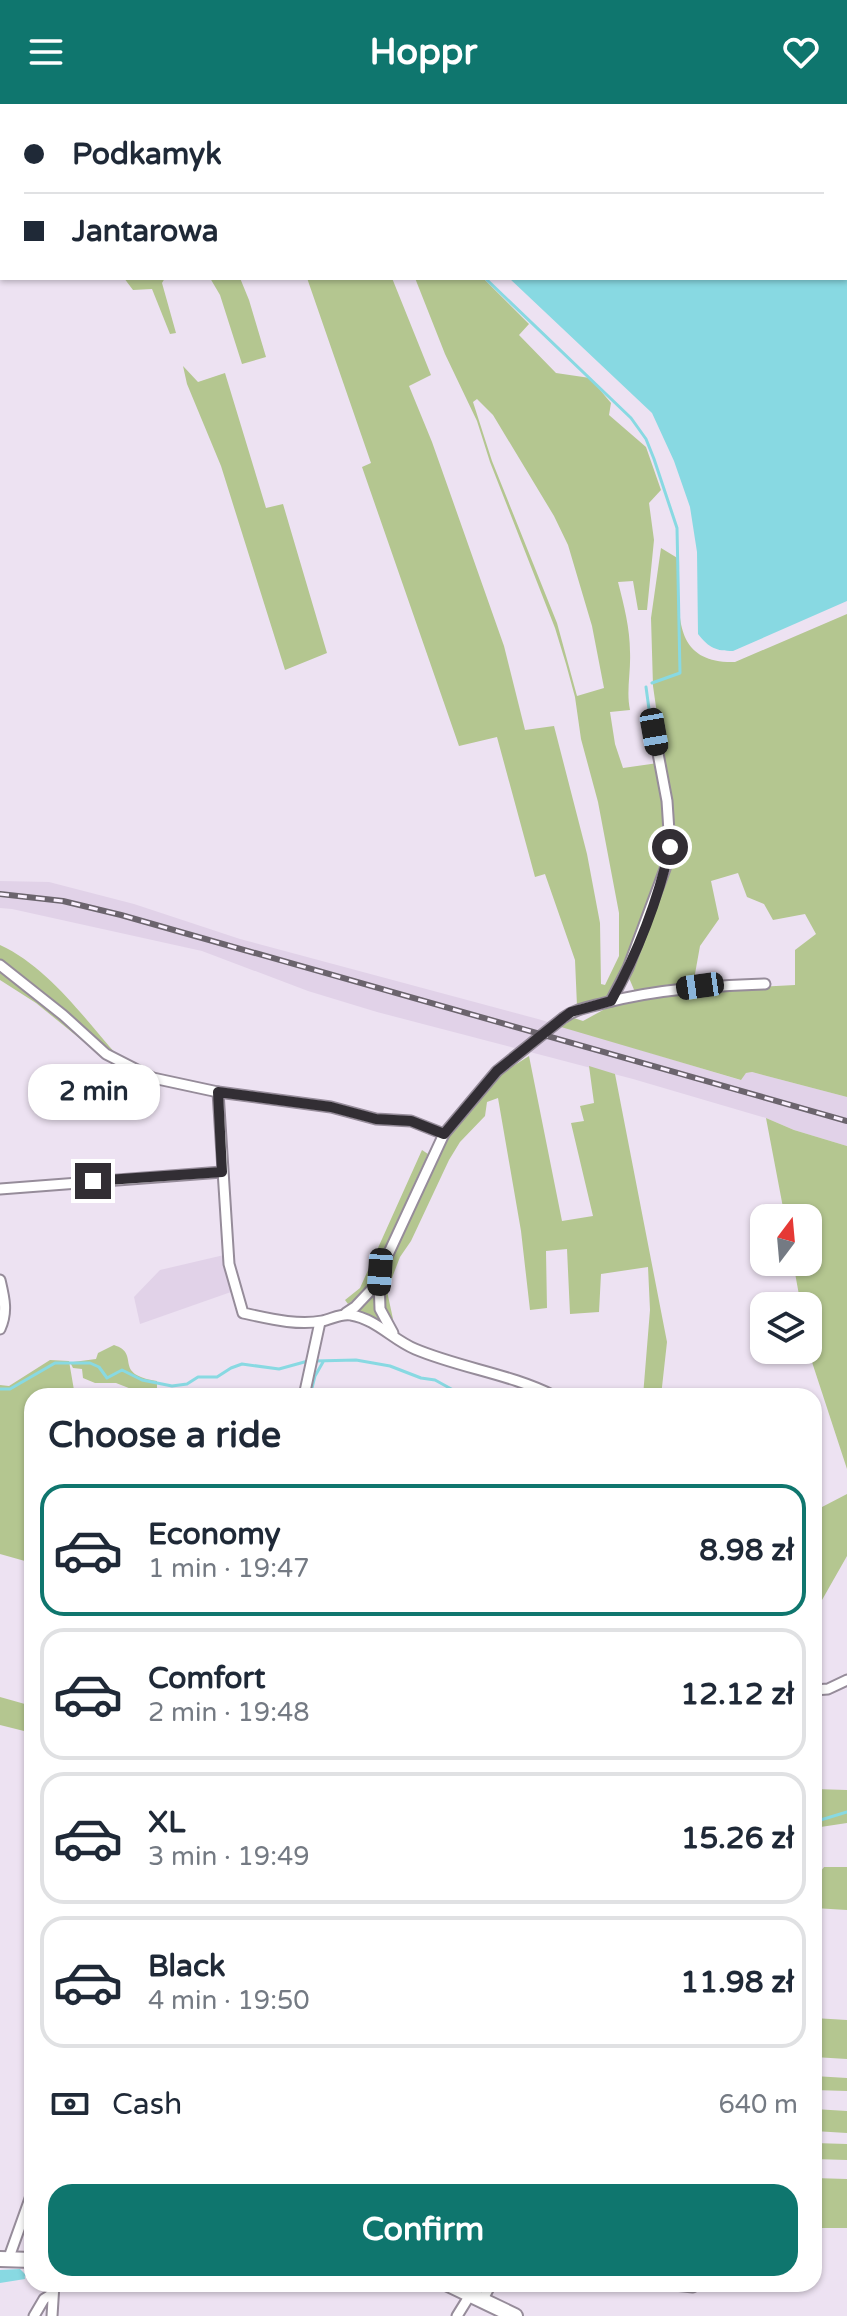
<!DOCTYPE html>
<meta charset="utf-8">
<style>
:root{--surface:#fff;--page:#f6f6f7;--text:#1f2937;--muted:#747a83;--line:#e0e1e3;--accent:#0f766e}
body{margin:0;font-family:"Varela Round",sans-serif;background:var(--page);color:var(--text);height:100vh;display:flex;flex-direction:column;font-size:30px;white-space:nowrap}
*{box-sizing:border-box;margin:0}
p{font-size:26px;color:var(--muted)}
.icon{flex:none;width:44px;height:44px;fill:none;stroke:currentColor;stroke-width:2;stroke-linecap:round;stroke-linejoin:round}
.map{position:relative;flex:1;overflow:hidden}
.sheet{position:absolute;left:24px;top:1284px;width:798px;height:904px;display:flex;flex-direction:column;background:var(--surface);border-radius:24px;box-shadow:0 2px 6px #0004}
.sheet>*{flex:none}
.guide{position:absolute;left:0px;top:0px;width:848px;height:176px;box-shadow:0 2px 6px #0004;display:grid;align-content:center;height:176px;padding:0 24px;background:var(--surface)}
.needle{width:52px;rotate:16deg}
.tools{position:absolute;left:750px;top:1100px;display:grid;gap:16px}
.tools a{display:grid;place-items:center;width:72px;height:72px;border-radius:16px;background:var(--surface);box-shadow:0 2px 6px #0004;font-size:40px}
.end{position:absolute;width:36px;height:36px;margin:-18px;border:10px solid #322e34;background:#fff;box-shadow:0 0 0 4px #fff}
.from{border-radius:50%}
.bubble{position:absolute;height:56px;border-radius:24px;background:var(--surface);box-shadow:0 2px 6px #0004;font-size:26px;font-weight:800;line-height:56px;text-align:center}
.car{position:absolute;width:24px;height:48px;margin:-24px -12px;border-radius:10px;box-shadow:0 0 6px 2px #0007;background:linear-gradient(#222 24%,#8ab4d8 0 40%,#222 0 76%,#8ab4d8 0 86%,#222 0)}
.guide b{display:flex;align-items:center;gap:28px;height:76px;font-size:30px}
.guide b+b{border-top:2px solid var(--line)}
.guide i{width:20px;height:20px;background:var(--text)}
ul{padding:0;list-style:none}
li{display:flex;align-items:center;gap:24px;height:132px;margin:0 16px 12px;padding:0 8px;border:4px solid var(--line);border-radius:24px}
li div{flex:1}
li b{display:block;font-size:30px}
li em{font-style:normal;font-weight:800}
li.active{border-color:var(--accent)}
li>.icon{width:72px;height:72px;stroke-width:1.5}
h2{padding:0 24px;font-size:36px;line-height:96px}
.pay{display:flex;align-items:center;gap:20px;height:88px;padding:0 24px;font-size:30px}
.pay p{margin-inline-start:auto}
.primary-button{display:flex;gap:16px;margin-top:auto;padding:16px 24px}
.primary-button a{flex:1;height:92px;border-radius:24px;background:var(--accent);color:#fff;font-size:32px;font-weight:800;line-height:92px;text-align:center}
header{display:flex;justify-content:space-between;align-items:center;height:104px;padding:0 24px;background:var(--accent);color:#fff;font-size:36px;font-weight:800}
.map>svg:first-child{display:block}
.built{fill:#e1d2e8}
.green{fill:#b4c690;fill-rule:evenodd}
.water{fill:#88d9e2}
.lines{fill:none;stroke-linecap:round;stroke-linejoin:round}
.stream{stroke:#88d9e2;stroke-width:3}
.street-casing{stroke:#968c9a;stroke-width:13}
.secondary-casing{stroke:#968c9a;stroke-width:18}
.street{stroke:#fff;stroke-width:9}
.secondary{stroke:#fff;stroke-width:14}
.rail-casing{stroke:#6b646d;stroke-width:6}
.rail{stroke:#faf0ff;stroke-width:3;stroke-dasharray:9;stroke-linecap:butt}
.route{stroke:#322e34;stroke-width:10}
</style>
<header><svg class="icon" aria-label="menu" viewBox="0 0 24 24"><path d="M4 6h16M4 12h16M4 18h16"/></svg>Hoppr<svg class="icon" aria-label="heart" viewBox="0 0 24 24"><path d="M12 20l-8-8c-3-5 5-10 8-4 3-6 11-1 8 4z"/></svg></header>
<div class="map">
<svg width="847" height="2212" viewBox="0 0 847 2212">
<rect width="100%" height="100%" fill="#ede2f2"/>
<g class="built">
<polygon points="0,777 49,778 134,800 240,835 538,915 740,976 746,969 752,968 847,993 847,1042 794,1026 766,1014 633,975 377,908 308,887 202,847 12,805 0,804"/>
<polygon points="224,1151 231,1188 140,1220 134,1193 160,1166"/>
</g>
<g class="green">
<polygon points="111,0 235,0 114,2"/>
<polygon points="124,174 165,174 162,179 176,229 170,230 152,185 133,186"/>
<polygon points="210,174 240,174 249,196 266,253 242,260 220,191"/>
<path d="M 307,174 L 392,174 L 431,271 L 409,282 L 432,338 L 504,542 L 525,626 L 554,622 L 587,750 L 600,819 L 601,880 L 605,881 L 619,852 L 619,809 L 598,698 L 581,635 L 575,593 L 566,560 L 555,524 L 490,358 L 477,317 L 445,250 L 415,174 L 483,174 L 529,220 L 519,231 L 556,269 L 590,274 L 611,299 L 609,311 L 646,343 L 661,386 L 649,399 L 654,436 L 647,506 L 638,506 L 633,477 L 618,478 C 624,501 630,525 630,548 C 631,568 626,587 630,606 L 610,608 L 615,640 L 623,664 L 658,659 L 667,735 L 656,781 L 653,781 L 646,810 L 627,865 L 605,897 L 577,902 L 575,856 L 545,770 L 535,773 L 497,633 L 459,642 L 362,363 L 371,359 ZM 477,295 L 493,311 L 554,412 L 568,441 L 592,522 L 604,584 L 577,592 L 557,519 L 492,357 L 473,298 Z"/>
<polygon points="183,262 198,278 225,269 266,404 283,400 327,549 285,566 221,362 187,280"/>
<path d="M 661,444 L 679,455 C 680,502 668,560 735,558 L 847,510 L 847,993 L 752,968 L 746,969 L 741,976 L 561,923 L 574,914 L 583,917 L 625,894 L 703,886 L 795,881 L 795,846 L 816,830 L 805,810 L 773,816 L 764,800 L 747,793 L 738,769 L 711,777 L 719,815 L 700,842 L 693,881 L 635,888 L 629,874 L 666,770 L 672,715 L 653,582 L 651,514 Z"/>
<path d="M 0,841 C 48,863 83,913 117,951 L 105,947 L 39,886 L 0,858 Z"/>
<polygon points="0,864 107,952 105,955 36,899 0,876"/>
<polygon points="529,952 562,1117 593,1112 571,1019 584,1017 580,1002 594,999 589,962 615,970 667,1238 661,1292 643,1292 650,1206 648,1163 601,1170 599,1208 570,1210 567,1145 546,1147 547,1204 530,1206 521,1127 498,994 487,998 485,1012 460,1038 449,1056 411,1137 400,1153 387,1187 393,1215 387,1212 380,1185 397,1137 447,1032 482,986 505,967"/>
<polygon points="766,1014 794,1026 847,1042 847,1365 811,1255 808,1202 801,1202 793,1158 808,1158 808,1114 785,1114"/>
<polygon points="422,1046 428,1050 368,1180 360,1191 348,1200 345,1196 360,1184"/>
<polygon points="374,1183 385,1223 357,1208"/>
<path d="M 114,1241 C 142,1250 111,1270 157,1277 L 157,1284 L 144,1290 L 116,1279 L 95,1279 L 83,1274 L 82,1265 L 73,1264 L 71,1260 L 73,1258 L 96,1255 L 98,1249 Z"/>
<polygon points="50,1256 69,1257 75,1292 32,1292 32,1459 0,1450 0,1281 9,1282"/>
<polygon points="847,1390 847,1452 822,1496 814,1490 814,1400 822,1403"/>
<polygon points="0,1593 32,1602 32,1629 0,1621"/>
<polygon points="814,1685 847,1686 847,1719 814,1724"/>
<polygon points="824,1763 847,1763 847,1806 814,1804 814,1776"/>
<polygon points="814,1914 847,1916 847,1955 814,1953"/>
<polygon points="814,1972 847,1974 847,1987 814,1986"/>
<polygon points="814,2005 847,2007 847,2029 814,2027"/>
<polygon points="814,2039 847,2040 847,2056 814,2055"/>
<polygon points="814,2074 847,2075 847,2124 814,2124"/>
</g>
<g class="water">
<path d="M 541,0 L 847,0 L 847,497 L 733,547 C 716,547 709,544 698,530 L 697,448 L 690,403 L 674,357 L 652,309 L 509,174 L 846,174 L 846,2 L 541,2 Z"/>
<polygon points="20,2165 24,2169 25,2175 0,2179 0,2166"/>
</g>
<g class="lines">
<g class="stream">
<polyline points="519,2 520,0"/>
<polyline points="485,174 631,314 646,335 654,355 677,424 680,569 652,579"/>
<polyline points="646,583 652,627"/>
<polyline points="315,1257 356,1256 390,1262 421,1274 435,1276 464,1292"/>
<polyline points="0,1285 10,1285 55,1259 90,1259 99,1263 107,1274 122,1266 142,1276 172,1282 187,1280 198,1273 217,1273 231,1264 242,1260 279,1265 308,1257"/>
<polyline points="310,1292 315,1272 323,1258"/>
<polyline points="814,1718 847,1708"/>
<polyline points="25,2171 32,2166"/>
</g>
<g class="street-casing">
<g id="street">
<polyline points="0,861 63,911 106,950 153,974 218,988 331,1003 376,1015 411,1017 444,1030"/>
<polyline points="611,897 628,864 665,765 670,743 667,697 654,628"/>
<path d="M 218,988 L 229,1160 L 243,1209 C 267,1214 297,1222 322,1217 C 332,1215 341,1209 351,1211 C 376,1215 393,1236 415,1245 C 460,1264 511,1270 554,1292"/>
<polyline points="0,1085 222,1068"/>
<polyline points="379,1175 380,1205 393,1229"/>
<path d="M 0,1176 C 4,1193 8,1208 0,1225"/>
<path d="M 346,1209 L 355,1203 L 372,1185 L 444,1030 L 497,967 L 563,914 C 575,905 589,903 604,899 C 657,885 710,882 765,880"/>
<polyline points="304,1292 320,1218"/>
<polyline points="814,1586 828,1585 847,1576"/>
<polyline points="8,2156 32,2089"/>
<polyline points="665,2180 693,2183"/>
<polyline points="482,2197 491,2180"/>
<polyline points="34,2212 44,2195 52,2190"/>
<polyline points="52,2212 54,2180"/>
<polyline points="457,2212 470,2191"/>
</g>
</g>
<g class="secondary-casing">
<g id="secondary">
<polyline points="0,2155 32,2156"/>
<polyline points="448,2180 515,2212"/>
</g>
</g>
<use href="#street" class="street"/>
<use href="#secondary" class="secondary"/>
<g class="rail-casing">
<polyline id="rail" points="0,790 63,797 121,811 847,1017"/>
</g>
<use href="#rail" class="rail"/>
</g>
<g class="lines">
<path class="route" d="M 93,1077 L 222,1068 L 218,988 L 331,1003 L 376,1015 L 411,1017 L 444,1030 L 497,967 L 563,914 L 571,908 L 611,897 C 637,850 658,796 670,743"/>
</g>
</svg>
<div class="tools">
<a><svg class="needle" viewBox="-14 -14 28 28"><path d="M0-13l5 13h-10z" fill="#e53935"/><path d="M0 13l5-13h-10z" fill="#747a83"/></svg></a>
<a><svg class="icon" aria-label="layers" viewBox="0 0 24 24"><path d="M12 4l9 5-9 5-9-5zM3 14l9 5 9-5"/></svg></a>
</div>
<i class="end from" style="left:670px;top:743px"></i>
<i class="end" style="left:93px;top:1077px"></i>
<div class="bubble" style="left:28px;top:960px;width:132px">2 min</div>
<i class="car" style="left:654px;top:628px;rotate:170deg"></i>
<i class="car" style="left:700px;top:882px;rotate:262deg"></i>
<i class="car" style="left:380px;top:1168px;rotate:184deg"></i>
<div class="guide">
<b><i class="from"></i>Podkamyk</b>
<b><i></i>Jantarowa</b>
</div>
<section class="sheet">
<h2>Choose a ride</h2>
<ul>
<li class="active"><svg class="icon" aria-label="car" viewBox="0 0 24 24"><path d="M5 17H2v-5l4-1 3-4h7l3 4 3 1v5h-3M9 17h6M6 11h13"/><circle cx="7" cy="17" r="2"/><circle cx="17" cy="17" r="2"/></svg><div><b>Economy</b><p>1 min · 19:47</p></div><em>8.98 zł</em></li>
<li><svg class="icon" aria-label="car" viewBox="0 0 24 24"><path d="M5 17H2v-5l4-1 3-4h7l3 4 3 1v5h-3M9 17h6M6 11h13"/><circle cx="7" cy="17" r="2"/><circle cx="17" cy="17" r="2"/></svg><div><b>Comfort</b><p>2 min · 19:48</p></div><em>12.12 zł</em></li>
<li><svg class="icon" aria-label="car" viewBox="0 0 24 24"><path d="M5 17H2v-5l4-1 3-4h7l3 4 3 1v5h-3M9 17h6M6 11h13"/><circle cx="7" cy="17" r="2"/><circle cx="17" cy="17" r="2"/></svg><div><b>XL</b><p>3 min · 19:49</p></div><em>15.26 zł</em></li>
<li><svg class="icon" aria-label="car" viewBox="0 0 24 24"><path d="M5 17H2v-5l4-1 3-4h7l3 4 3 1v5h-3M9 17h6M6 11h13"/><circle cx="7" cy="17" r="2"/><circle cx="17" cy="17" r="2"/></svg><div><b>Black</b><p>4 min · 19:50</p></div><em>11.98 zł</em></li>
</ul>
<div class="pay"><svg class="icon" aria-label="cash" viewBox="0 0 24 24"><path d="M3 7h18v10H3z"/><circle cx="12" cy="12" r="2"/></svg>Cash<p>640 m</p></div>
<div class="primary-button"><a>Confirm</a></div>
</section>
</div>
